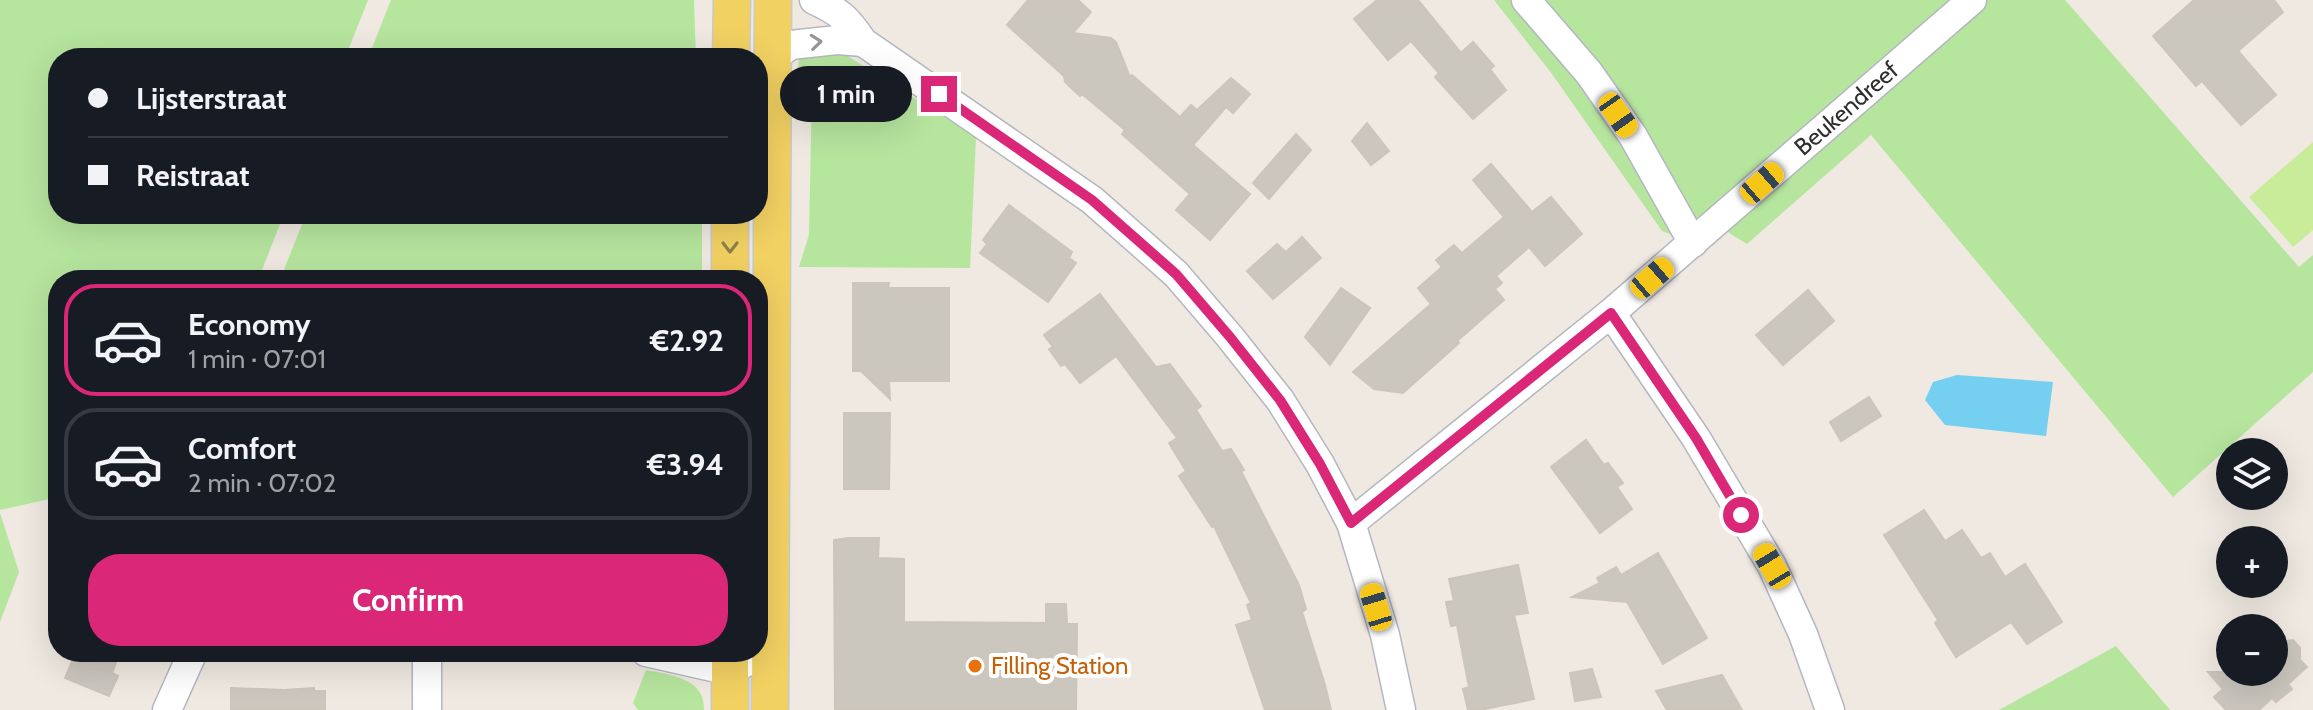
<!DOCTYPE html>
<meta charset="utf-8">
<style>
:root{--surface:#171b24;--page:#20242c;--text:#f1f3f6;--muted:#9ea1a6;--line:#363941;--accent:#db2777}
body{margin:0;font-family:Cabin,sans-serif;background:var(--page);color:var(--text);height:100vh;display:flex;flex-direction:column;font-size:30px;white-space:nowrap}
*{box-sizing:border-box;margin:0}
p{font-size:26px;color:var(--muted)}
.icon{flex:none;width:44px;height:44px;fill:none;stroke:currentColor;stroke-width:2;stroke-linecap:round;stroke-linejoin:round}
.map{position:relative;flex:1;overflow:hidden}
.side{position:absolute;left:48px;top:270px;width:720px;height:392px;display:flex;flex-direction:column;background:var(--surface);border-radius:32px;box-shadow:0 8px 32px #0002}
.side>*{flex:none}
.banner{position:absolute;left:48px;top:48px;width:720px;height:176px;border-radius:32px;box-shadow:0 8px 32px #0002;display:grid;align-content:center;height:176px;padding:0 40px;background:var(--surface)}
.controls{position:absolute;left:2216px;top:438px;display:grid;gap:16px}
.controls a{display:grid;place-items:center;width:72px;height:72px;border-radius:50%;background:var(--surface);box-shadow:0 8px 32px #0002;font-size:40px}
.end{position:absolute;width:36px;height:36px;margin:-18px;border:10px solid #db2777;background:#fff;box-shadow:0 0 0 4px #fff}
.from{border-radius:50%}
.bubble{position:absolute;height:56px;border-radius:28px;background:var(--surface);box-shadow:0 8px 32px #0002;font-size:26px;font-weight:700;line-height:56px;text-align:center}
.car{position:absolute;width:24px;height:48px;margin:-24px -12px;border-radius:10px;box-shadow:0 0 6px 2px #0007;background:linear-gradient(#f5c518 24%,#345 0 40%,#f5c518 0 76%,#345 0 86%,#f5c518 0)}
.banner b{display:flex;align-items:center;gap:28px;height:76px;font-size:30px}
.banner b+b{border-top:2px solid var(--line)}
.banner i{width:20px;height:20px;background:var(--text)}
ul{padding:14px 0 0;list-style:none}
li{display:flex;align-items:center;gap:24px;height:112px;margin:0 16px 12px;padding:0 24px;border:4px solid var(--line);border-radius:32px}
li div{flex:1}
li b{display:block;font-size:30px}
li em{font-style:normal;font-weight:700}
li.active{border-color:var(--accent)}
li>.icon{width:72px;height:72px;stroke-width:1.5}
.button{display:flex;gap:16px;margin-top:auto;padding:16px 40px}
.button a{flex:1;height:92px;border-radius:32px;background:var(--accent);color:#fff;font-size:32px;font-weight:700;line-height:92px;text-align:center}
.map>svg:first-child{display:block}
.green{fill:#b6e59e}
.pitch{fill:#c9ec9a}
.water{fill:#75cff0}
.building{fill:#cbc7bf;stroke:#cbc5ba;stroke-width:2}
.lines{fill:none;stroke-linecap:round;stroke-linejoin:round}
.minor-casing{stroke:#b4b7c1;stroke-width:31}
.major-casing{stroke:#c9c9c9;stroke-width:39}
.minor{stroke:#fff;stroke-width:28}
.major{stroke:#f2d163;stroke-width:36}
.oneway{stroke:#969696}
.oneway2{stroke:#908048}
.route{stroke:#db2777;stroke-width:10}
.food-dot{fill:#e8710a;stroke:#fff;stroke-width:3}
.labels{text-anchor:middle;stroke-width:8;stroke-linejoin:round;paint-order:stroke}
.street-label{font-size:24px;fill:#2e2e2e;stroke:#fff}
.food-label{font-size:24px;fill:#c56008;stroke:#fff;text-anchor:start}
</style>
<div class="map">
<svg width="2313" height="710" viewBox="0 0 2313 710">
<rect width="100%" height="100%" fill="#efe9e1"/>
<g class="green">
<polygon points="0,0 368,0 345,58 58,58 58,214 284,214 258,280 58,280 58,497 0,510"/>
<polygon points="391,0 694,0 696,58 368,58"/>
<polygon points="1494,0 2065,0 2299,267 2313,255 2313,372 2173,497 1871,135 1747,244 1715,224 1693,243 1662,231 1552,74"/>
<polygon points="817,53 843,53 976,137 970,268 799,267 809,235 812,90 795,90 799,59"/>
<polygon points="306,214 702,214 702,280 280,280"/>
<polygon points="0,513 19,572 0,622"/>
<polygon points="2116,646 2170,710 1999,710"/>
<path d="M 646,670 C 671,675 705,678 704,710 L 638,710 L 633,703 Z"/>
</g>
<polygon class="pitch" points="2313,142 2313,230 2293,247 2249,197"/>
<polygon class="water" points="1957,375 2053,382 2046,436 1945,425 1925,400 1933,382"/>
<g class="building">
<polygon points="1028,0 1078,0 1091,12 1073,33 1111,38 1116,42 1130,77 1132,75 1180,117 1191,105 1197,110 1231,78 1250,94 1233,113 1226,107 1193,145 1250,194 1210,240 1176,210 1190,194 1122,134 1125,130 1082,94 1080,96 1065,82 1064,76 1007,25"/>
<polygon points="1377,0 1418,0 1461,53 1473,42 1494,66 1490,69 1506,90 1473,119 1435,77 1439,73 1411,41 1388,60 1354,19"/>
<polygon points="2194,0 2274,0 2283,12 2238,51 2276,95 2241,125 2202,81 2196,86 2153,36"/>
<polygon points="1367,123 1389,151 1371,165 1352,141"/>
<polygon points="1296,134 1311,150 1269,199 1253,183"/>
<polygon points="1491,164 1532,212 1551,197 1582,234 1545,266 1529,247 1496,276 1502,283 1495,289 1504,300 1457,341 1459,343 1403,393 1374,389 1353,372 1431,304 1418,288 1442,267 1436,260 1454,245 1462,253 1504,217 1473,180"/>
<polygon points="1009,205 1072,252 1069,258 1076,263 1048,302 980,253 987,244 983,240"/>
<polygon points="1302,237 1321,258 1273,299 1247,271 1277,244 1286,252"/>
<polygon points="853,283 889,283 888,288 949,288 949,381 889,381 890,399 861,371 853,371"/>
<polygon points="1341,288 1370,308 1330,365 1305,337"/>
<polygon points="1808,290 1834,321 1783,365 1756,335"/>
<polygon points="1100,294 1156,367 1170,364 1201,406 1196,410 1222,451 1231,449 1244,470 1241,471 1299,585 1306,609 1302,612 1325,685 1331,710 1265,710 1236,625 1252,620 1247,605 1251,603 1214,526 1212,527 1179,476 1186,471 1169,443 1177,438 1116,356 1080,383 1065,364 1061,366 1049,349 1053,347 1044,335"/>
<polygon points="1869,397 1881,416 1841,441 1830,422"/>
<polygon points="844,413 890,413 889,489 844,489"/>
<polygon points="1586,440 1604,465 1608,463 1623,483 1617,487 1632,509 1600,533 1551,467"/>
<polygon points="1924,510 1945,541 1962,530 1981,558 1990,553 2005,577 2025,564 2062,622 2027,644 2011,622 1956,657 1935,623 1938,620 1884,535"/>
<polygon points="848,538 879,538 878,558 904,559 904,622 1046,623 1046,604 1066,604 1067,624 1077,624 1076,710 835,710 834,540"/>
<polygon points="1658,553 1707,638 1663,664 1627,602 1572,597 1600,583 1597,578 1616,567 1621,575"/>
<polygon points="1518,565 1528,613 1514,615 1534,699 1480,710 1468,710 1463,689 1469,687 1457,625 1451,626 1446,602 1454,601 1449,579"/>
<polygon points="2293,640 2300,648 2300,660 2307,667 2288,684 2292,689 2276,702 2272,698 2259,710 2226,710 2214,697 2223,689 2208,672 2274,672 2274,643"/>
<polygon points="76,652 120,652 112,673 118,676 109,696 65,678"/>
<polygon points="1592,669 1601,697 1575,701 1570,673"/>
<polygon points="1722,675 1742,710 1667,710 1656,691"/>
<polygon points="231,688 284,690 314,688 314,691 325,691 325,710 231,710"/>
</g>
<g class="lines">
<g class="minor-casing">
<g id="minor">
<path d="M 814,0 C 840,12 847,18 863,42 L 1092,200 L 1176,274 L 1230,337 L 1280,400 L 1320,464 L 1351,523 L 1385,635 L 1401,710"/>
<polyline points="1526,0 1589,73 1633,136 1693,243"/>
<polyline points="773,57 791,45 837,40 863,42"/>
<polyline points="1611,313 1696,438 1772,566 1803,634 1830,710"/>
<path id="s1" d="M 1351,523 L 1611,313 L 1972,0"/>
<polyline points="646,652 730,671 770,649 758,639"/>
<polyline points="167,710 193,652"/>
<polyline points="427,710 427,652"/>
</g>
</g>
<g class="major-casing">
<g id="major">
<polyline points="731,58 732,0"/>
<polyline points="730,280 730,214"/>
<polyline points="730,652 730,710"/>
<polyline points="770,710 773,0"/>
</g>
</g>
<use href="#minor" class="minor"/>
<use href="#major" class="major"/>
</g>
<defs><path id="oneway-chevron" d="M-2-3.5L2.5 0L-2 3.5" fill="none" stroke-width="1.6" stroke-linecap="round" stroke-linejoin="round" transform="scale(2)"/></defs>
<use class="oneway" href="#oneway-chevron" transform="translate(816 42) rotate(-6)"/>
<use class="oneway2" href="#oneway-chevron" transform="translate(730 247) rotate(90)"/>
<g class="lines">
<polyline class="route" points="939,94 1092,200 1176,274 1230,337 1280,400 1320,464 1351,523 1611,313 1696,438 1741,515"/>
</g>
<circle class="food-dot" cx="975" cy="666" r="8"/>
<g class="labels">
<g class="street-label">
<text dy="8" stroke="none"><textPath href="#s1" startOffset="646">Beukendreef</textPath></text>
</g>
<g class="food-label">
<text x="991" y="674">Filling Station</text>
</g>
</g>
</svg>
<div class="controls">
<a><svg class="icon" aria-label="layers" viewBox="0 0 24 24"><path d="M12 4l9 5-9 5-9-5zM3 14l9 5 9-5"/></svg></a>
<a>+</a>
<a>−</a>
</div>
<i class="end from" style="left:1741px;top:515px"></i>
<i class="end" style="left:939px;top:94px"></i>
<div class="bubble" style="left:780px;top:66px;width:132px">1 min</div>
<i class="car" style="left:1618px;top:115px;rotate:145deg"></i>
<i class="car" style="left:1762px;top:183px;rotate:49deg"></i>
<i class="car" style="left:1652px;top:278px;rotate:49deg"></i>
<i class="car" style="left:1772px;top:566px;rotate:329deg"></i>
<i class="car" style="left:1376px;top:607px;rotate:343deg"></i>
<div class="banner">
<b><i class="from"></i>Lijsterstraat</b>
<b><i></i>Reistraat</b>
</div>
<section class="side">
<ul>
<li class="active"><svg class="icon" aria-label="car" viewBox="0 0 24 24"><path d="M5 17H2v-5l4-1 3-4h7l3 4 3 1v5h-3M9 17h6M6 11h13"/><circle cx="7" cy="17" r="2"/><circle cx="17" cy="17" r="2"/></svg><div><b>Economy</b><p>1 min · 07:01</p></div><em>€2.92</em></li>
<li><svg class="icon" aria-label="car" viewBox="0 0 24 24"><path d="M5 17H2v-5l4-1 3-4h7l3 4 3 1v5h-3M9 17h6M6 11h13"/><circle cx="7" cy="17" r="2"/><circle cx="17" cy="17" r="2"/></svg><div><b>Comfort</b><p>2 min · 07:02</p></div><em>€3.94</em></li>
</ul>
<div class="button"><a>Confirm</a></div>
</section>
</div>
